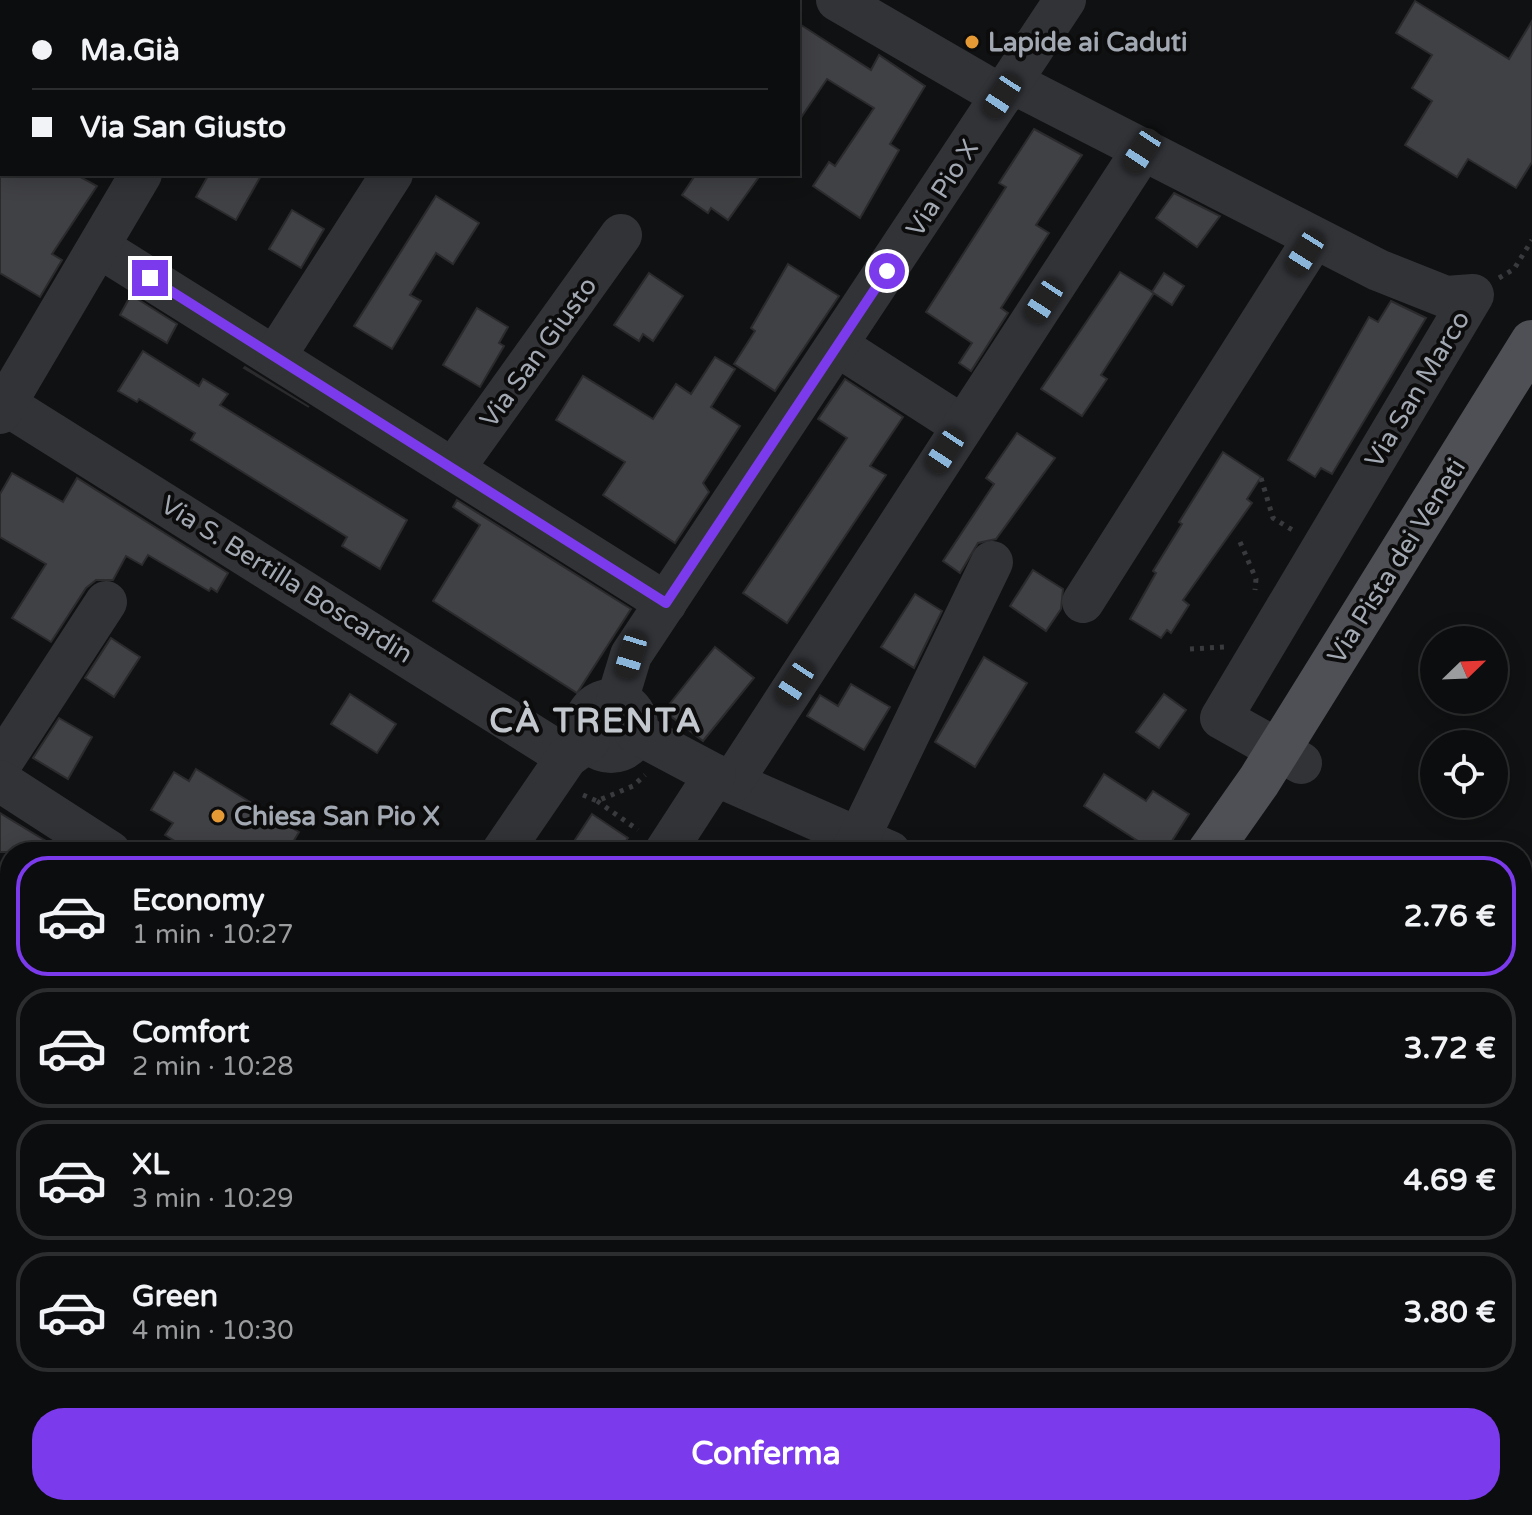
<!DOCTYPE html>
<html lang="it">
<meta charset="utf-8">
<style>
:root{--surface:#0c0d0e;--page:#151617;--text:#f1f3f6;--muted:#9a9c9e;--line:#2c2d2e;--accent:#7c3aed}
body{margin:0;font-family:"Varela Round",sans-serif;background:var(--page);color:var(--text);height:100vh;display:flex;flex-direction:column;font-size:30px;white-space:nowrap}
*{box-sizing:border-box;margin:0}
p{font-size:26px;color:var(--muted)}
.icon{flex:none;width:44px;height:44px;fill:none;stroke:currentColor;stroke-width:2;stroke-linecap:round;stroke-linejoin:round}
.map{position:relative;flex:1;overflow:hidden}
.panel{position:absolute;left:0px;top:842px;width:1532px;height:674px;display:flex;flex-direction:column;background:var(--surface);border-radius:32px 32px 0 0;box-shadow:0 4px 20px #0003,0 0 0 2px var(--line)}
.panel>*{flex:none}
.top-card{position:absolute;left:0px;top:0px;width:800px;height:176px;box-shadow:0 4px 20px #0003,0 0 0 2px var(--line);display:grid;align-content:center;height:176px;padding:0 32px;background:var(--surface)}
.needle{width:52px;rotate:67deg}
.tools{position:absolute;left:1420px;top:626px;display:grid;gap:16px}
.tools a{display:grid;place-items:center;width:88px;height:88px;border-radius:50%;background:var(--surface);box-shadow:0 4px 20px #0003,0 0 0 2px var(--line);font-size:40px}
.end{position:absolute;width:36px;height:36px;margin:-18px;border:10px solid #7c3aed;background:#fff;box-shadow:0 0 0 4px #fff}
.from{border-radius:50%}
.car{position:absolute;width:24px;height:48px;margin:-24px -12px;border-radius:10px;box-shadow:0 0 6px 2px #0007;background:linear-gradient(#222 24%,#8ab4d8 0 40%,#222 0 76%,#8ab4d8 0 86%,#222 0)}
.top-card b{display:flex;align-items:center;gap:28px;height:76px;font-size:30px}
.top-card b+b{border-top:2px solid var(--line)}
.top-card i{width:20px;height:20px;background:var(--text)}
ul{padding:14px 0 0;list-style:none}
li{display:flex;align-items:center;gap:24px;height:120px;margin:0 16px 12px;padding:0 16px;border:4px solid var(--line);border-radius:32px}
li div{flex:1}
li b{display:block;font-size:30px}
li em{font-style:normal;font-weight:700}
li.selected{border-color:var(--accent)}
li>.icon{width:72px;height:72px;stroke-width:1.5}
.action{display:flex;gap:16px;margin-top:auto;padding:16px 32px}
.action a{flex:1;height:92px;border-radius:32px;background:var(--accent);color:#fff;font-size:32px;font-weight:700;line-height:92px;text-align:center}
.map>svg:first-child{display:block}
.green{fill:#1d241d}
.building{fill:#404145;stroke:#2b2b2e;stroke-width:2}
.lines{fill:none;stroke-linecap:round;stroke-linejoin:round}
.path{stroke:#383a3d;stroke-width:5;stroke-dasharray:4 6;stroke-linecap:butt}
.minor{stroke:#323337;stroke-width:42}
.major{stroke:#4e5055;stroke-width:44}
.route{stroke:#7c3aed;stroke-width:10}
.poi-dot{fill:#e59a35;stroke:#0c0c0d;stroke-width:3}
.labels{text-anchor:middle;stroke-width:8;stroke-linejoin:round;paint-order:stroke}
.poi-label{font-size:26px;font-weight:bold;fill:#a3a9b2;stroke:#0c0c0d;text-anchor:start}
.street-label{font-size:26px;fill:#a3a9b2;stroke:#0c0c0d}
.district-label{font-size:34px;font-weight:bold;letter-spacing:2px;fill:#c3c7ce;stroke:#0c0c0d}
</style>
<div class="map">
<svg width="1532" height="1515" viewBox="0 0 1532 1515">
<rect width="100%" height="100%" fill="#101112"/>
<g class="green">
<polygon points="340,1506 364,1506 378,1515 335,1515"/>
<polygon points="370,1506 658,1506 652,1515 384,1515"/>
</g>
<g class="building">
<polygon points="1415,1 1509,59 1532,21 1532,162 1516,188 1468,159 1457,177 1405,145 1432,101 1412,88 1432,55 1396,33"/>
<polygon points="798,23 871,70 879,55 925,86 890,144 899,150 860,218 813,186 829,162 835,166 874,108 827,79 798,122"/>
<polygon points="1034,129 1082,155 1036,225 1049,233 1001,308 1008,313 971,371 959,363 972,343 926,312 1006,187 999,183"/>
<polygon points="0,174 75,174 97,186 52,254 62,260 40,297 0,273"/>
<polygon points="209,174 262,174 236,220 196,197"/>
<polygon points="696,174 761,174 728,220 711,208 708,213 682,195"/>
<polygon points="1174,193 1220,216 1197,247 1156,218"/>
<polygon points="436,196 479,223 453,264 436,253 410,295 421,301 392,349 354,326"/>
<polygon points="292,210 324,229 301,268 269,249"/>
<polygon points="788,264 839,296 775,391 734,364 755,331 751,328"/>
<polygon points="1120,272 1154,293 1101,375 1107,379 1082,416 1041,389"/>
<polygon points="649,273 683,296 653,341 643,334 639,341 614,325"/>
<polygon points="1164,273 1184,286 1172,305 1152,292"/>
<polygon points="131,295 177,324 167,343 120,315"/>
<polygon points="1391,301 1426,318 1332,474 1321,468 1315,477 1288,460 1369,317 1378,322"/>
<polygon points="477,308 508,327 499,343 504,346 480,387 443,365"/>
<polygon points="143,351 199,386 203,379 228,394 220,405 407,520 380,569 342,546 347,537 191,440 195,433 139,399 137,402 118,391"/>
<polygon points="715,357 735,369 711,407 740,426 703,483 709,492 675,543 603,495 625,462 556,420 583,376 653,419 676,384 691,394"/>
<polygon points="245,367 309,407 244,368"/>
<polygon points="845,379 903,417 870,466 886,475 787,623 743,593 847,438 818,419"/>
<polygon points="1017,433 1055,458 996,539 978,543 960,573 943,561 994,484 986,478"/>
<polygon points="1223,452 1261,477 1247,499 1252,503 1183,600 1189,605 1171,633 1167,630 1161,638 1130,619 1156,573 1153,571 1182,524 1179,522"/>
<polygon points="12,473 63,502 77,478 228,573 217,592 211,588 209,591 148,555 142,565 126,556 113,580 96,580 86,588 51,642 12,618 46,564 0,537 0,494"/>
<polygon points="457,500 631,609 577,693 433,601 480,525 453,507"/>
<polygon points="1033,570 1063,589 1061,609 1046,631 1010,606"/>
<polygon points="915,594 942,611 914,668 881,647"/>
<polygon points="111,638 140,657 114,697 85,678"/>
<polygon points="715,647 754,678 703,741 664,711"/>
<polygon points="984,657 1027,683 975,767 935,742"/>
<polygon points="851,684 890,707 864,750 807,716 820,695 838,706"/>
<polygon points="350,694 396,724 377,753 331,724"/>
<polygon points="1164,694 1186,710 1159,748 1136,732"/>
<polygon points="59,718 92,737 68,779 33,758"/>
<polygon points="196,769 299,832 287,852 193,852 165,835 173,823 151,810 174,772 189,781"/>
<polygon points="1104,774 1146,801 1153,791 1189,814 1165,852 1155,852 1084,806"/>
<polygon points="0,813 64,852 0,852"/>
<polygon points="592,814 628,838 618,852 567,852"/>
</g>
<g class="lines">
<g class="path">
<polyline points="1499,278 1514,269 1532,240"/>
<polyline points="1261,478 1273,518 1294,531"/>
<polyline points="1240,542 1256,579 1255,590"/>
<polyline points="1190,649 1224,647"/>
<polyline points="583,795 597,801 633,786 645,775"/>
<polyline points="597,801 638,830"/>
</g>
<g class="minor">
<polyline points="620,0 623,2"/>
<polyline points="837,0 1002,96"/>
<polyline points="505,2 506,0"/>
<polyline points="1011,82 1378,270 1446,297 1473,295 1221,718 1301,763"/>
<polyline points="0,113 2,114"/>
<polyline points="99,247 666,603"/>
<polyline points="838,346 961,425"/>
<polyline points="276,355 392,174"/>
<polyline points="5,404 567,757"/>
<polyline points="0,413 141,174"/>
<polyline points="454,468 621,235"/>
<polyline points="1083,602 1313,240"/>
<circle cx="611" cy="726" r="26"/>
<polyline points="617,701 631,655 1065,0"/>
<polyline points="636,733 715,775 890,852"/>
<polyline points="0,765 106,602"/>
<polyline points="0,781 110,852"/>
<polyline points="732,782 1142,151"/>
<polyline points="502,852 567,757 589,741"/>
<polyline points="665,852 715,775"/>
<polyline points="852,852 992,562"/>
<polyline points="0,1013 10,1020"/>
<polyline points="1522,1032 1532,1034"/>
<polyline points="0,1239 10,1245"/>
<polyline points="75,1515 81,1506"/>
</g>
<g class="major">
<polyline points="1209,852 1259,781 1532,342"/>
<polyline points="796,1515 802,1506"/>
</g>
</g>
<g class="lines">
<polyline class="route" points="150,278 666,603 887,271"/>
</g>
<g class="poi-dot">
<circle cx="972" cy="42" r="8"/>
<circle cx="218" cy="816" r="8"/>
</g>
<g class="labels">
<g class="poi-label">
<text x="988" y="51">Lapide ai Caduti</text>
<text x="234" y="825">Chiesa San Pio X</text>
</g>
<g class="street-label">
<text transform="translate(942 188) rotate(-57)" y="9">Via Pio X</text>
<text transform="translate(538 352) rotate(-54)" y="9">Via San Giusto</text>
<text transform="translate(1417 389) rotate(-59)" y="9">Via San Marco</text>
<text transform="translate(1396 561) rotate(-58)" y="9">Via Pista dei Veneti</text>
<text transform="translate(287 579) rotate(32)" y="9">Via S. Bertilla Boscardin</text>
</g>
<g class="district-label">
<text x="596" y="732">CÀ TRENTA</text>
</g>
</g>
</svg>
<div class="tools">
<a><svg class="needle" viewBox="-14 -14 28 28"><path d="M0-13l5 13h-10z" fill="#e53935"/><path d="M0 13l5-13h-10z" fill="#9a9c9e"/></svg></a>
<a><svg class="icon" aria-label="locate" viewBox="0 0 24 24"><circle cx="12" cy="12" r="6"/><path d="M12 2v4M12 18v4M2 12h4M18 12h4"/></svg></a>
</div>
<i class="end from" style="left:887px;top:271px"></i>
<i class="end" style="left:150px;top:278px"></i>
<i class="car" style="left:1002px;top:96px;rotate:213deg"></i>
<i class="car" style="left:1142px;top:151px;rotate:213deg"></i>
<i class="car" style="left:1305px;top:253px;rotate:212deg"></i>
<i class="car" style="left:1044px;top:301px;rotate:213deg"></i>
<i class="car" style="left:945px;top:451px;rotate:213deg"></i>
<i class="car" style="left:631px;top:655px;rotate:197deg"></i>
<i class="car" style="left:795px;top:683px;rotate:213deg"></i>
<div class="top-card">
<b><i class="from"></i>Ma.Già</b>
<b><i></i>Via San Giusto</b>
</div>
<section class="panel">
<ul>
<li class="selected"><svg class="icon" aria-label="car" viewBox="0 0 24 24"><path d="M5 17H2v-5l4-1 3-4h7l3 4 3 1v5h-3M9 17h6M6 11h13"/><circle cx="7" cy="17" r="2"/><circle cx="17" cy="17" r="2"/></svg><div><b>Economy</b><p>1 min · 10:27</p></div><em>2.76 €</em></li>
<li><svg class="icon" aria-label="car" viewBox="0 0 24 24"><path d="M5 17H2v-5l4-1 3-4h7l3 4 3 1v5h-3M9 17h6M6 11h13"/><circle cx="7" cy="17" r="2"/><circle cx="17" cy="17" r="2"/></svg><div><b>Comfort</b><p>2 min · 10:28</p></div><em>3.72 €</em></li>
<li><svg class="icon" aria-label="car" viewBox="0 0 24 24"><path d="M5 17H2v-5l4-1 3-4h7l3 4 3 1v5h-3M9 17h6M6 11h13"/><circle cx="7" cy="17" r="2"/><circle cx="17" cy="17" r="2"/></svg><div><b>XL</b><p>3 min · 10:29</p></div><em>4.69 €</em></li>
<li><svg class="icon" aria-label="car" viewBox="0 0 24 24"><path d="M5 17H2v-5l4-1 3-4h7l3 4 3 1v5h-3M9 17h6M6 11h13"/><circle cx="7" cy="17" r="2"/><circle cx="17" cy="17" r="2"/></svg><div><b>Green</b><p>4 min · 10:30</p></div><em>3.80 €</em></li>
</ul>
<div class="action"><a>Conferma</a></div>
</section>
</div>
